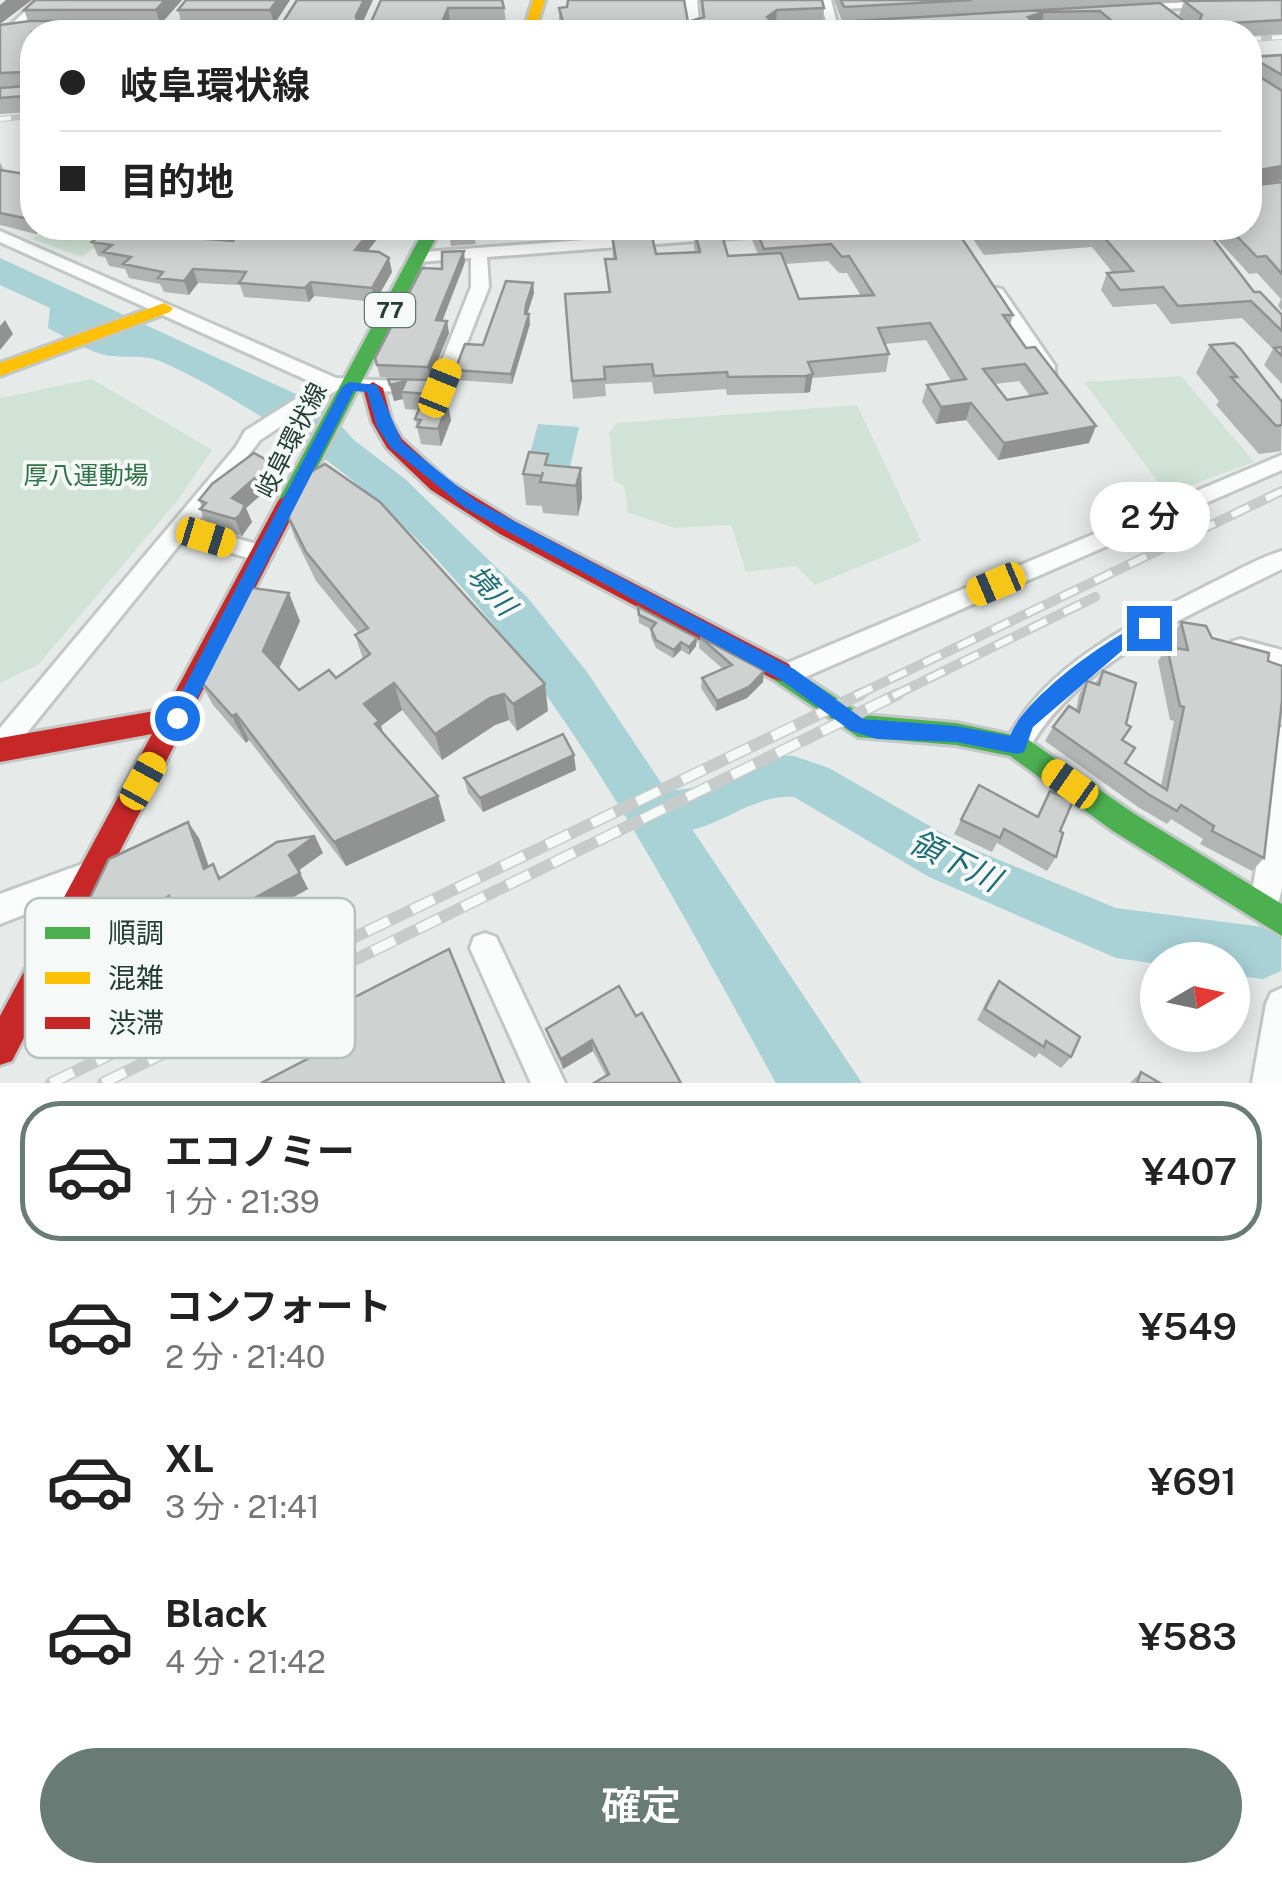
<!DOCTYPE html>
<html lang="ja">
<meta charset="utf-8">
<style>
:root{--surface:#fff;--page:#f2f2f2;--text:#222;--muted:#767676;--line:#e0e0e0;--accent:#687b75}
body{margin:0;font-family:"Public Sans","Noto Sans JP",sans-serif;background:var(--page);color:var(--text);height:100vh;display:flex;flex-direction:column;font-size:38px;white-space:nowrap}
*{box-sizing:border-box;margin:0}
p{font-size:32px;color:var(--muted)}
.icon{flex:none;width:55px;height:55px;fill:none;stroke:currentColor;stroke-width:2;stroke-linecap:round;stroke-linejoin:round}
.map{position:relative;height:1083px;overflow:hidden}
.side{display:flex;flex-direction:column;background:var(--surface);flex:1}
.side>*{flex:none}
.banner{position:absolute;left:20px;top:20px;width:1242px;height:220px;border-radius:40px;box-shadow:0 5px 25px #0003;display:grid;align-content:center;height:220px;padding:0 40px;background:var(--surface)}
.needle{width:65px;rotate:81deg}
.buttons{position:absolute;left:1140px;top:942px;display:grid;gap:20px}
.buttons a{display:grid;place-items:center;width:110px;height:110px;border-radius:50%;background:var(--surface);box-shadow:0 5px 25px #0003;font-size:50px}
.end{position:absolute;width:45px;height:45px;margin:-22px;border:12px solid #1a73e8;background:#fff;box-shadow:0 0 0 5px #fff}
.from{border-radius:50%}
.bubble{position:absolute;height:70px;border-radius:35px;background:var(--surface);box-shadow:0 5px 25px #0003;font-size:32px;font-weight:600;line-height:70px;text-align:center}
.car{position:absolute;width:30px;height:60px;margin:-30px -15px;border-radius:12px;box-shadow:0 0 8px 2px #0007;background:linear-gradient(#f5c518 24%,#345 0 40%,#f5c518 0 76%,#345 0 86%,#f5c518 0)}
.banner b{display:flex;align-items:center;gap:35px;height:95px;font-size:38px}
.banner b+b{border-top:2px solid var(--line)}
.banner i{width:25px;height:25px;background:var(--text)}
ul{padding:18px 0 0;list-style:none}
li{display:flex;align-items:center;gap:30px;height:140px;margin:0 20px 15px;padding:0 20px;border:5px solid transparent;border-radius:40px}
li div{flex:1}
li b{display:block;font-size:38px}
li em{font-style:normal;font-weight:600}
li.on{border-color:var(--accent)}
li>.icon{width:90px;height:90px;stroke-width:1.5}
.cta{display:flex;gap:20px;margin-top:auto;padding:20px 40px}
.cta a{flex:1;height:115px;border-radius:60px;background:var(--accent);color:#fff;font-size:40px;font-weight:600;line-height:115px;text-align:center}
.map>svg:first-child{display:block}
.green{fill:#d0e3d6}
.water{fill:#a9d2d7}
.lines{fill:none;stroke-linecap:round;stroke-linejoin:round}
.river{fill:#a9d2d7;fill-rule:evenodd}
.street-casing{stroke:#c3c8c6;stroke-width:6}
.fast-casing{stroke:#c2c8c6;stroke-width:6}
.slow-casing{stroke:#c2c8c6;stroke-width:6}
.jam-casing{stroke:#c2c8c6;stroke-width:6}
.street{fill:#fbfcfc;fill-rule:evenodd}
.fast{fill:#4caf50;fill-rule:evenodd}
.slow{fill:#ffc107;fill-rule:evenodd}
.jam{fill:#c62828;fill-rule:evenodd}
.rail-far2-casing{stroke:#c7ccca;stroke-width:6}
.rail-far1-casing{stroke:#c7ccca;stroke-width:10}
.rail-casing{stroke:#c7ccca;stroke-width:12}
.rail-far2{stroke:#f5f9f7;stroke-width:4;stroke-dasharray:11;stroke-linecap:butt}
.rail-far1{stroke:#f5f9f7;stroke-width:6;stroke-dasharray:19;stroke-linecap:butt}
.rail{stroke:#f5f9f7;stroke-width:9;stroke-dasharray:25;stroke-linecap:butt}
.wall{fill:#b1b5b3;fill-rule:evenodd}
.shaded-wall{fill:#909392}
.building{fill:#ced2d0;stroke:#909392;stroke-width:2.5;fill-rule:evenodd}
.route{fill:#1a73e8}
.labels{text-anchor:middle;stroke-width:8;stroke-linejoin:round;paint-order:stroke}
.shield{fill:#f5f9f7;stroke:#637670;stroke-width:2.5}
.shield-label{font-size:22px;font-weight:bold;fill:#243e36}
.street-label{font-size:25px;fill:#243e36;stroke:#f5f9f7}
.park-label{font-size:25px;fill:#307348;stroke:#f5f9f7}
.water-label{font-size:28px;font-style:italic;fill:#216c77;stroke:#f5f9f7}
.near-water-label{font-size:32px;font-style:italic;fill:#216c77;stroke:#f5f9f7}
.key{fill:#f5f9f7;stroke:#b6c1bd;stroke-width:2.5}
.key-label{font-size:28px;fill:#243e36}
</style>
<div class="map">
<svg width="1282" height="1083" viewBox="0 0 1282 1083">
<rect width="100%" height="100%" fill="#e6ebe9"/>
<g class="green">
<polygon points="51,228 118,228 82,257 32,239"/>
<polygon points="1181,376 1254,462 1167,494 1084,382"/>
<polygon points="92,379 212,450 178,500 38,665 0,683 0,398"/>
<polygon points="857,405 921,541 815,585 796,566 746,572 731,525 675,528 628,513 624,486 614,481 609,432 617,423"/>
</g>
<g class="water">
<path d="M 0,258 L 324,407 L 354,440 L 405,479 L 528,598 L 587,672 L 862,1083 L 776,1083 C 649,855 509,572 281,429 C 244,406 203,380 162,362 C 144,354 128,358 110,356 C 90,353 66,337 48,328 L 50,308 L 0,285 Z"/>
<polygon points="538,424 579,427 568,476 525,472"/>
</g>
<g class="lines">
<path class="river" d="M 794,756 L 829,768 L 963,845 L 1116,908 L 1263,927 L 1281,935 L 1281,971 L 1263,979 L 1232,975 L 1232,960 L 1158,960 L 1158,964 L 1116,958 L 929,877 L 794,797 C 741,793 703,850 643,827 L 637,812 L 643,797 C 662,790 679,791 697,787 C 732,777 756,753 794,756 Z"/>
<g class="street-casing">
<g id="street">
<polygon points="37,0 50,0 0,46 0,35"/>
<polygon points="685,0 697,0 700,32 688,32"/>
<polygon points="819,0 831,0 839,32 829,29"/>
<polygon points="1211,1 1215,6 1133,11 1127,8 1133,5"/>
<polygon points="93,27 181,27 187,31 88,32"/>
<polygon points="743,228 808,228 800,233 487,257 489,287 447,393 337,390 260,440 195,526 270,548 273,554 270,560 262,562 184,539 9,755 0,759 0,728 236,447 245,431 318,385 0,242 0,231 336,378 433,383 471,287 471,258 418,262 412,261 412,253"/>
<polygon points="996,288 1002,289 1055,366 1055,374 1041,374 987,293"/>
<polygon points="1282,455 1282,470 796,681 787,684 778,681 774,674 778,667"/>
<path d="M 1282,551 L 1282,569 C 1191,615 1076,661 1026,754 L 1017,758 L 1008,754 L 1004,746 C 1042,665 1135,622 1212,583 C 1235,572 1258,558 1282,551 Z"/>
<polygon points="1240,639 1282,650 1282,670 1231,656 1228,649 1231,642"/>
<polygon points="1282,727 1282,888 1275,917 1264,922 1253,917 1249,907 1260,847 1269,738 1273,730"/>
<polygon points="88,862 98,866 103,876 98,886 0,924 0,894"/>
<polygon points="485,933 496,937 565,1083 531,1083 470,948 474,937"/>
<polygon points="1282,988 1282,1083 1252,1083 1266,1004 1271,993"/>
</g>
</g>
<g class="fast-casing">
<g id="fast">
<polygon points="425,228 441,228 300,501 297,506 281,506 278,501"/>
<polygon points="780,661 863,715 956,723 1026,738 1133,813 1282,904 1282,936 1113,831 1010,756 956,745 858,737 771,678 767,671 771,664"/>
</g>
</g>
<g class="slow-casing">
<g id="slow">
<polygon points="533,0 545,0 535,32 523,32"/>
<polygon points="164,303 173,308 170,312 0,376 0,363"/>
</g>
</g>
<g class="jam-casing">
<g id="jam">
<polygon points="373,382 383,388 392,422 402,439 447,480 516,522 789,664 793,671 789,678 780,681 771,678 500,534 431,490 387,448 372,422 363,388"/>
<polygon points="289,493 300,501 12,1061 0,1065 0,1016 152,734 0,762 0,738 166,709 278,501"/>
</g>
</g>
<use href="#street" class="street"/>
<use href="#fast" class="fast"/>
<use href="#slow" class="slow"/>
<use href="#jam" class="jam"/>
<g class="rail-far2-casing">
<g id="rail-far2">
<polyline points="1250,39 1282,37"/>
<polyline points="0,119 32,116"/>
</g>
</g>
<g class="rail-far1-casing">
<g id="rail-far1">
<polyline points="855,696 1282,491"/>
<polyline points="893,696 1095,597"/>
</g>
</g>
<g class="rail-casing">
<g id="rail">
<polyline points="51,1083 861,694"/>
<polyline points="103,1083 898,694"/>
</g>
</g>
<use href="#rail-far2" class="rail-far2"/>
<use href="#rail-far1" class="rail-far1"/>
<use href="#rail" class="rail"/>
</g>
<g class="wall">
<polygon points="182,0 163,22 181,22 178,10 186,0 290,0 276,22 283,22 373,0 363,21 371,22 381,0 504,8 506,22 450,22 446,32 153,32 158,24 122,24 125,32 32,32 32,112 0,114 0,25 28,21 24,10"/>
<path d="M 700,0 L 822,0 L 824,8 L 823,22 L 842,21 L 834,0 L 1282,0 L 1282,34 L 1250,36 L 1250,32 L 1104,32 L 1095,25 L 1039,27 L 1043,32 L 563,32 L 559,22 L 559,8 L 688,22 L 702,18 ZM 1184,2 L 1179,15 L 1186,21 L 1160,3 Z"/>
<polygon points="1282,55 1282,311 1278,306 1281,299 1257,273 1249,274 1207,228 1250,228 1250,57"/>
<polygon points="0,162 4,171 32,175 32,228 46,228 36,234 0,225"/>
<polygon points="110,228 187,228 181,237 233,241 244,228 375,228 377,239 368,251 392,272 375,302 314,296 309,302 244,297 240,285 198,283 189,295 164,292 160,284 129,278 125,269 109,266 105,257 98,256 92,242"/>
<polygon points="448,228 554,228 551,239 475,240 476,244 451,246"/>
<polygon points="559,228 666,228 666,230 560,238"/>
<path d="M 694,228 L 728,256 L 758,254 L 752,240 L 754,228 L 955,228 L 1013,315 L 1010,325 L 1026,348 L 1096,426 L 1089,443 L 998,460 L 966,420 L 936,424 L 922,402 L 927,385 L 951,381 L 926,340 L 885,344 L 889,354 L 886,372 L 812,378 L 810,392 L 804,393 L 727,395 L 726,389 L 654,394 L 652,382 L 605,384 L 606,396 L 573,399 L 565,294 L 608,292 L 605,259 L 613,259 L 612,235 L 656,254 L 695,252 L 694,245 ZM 828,261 L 839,273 L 847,273 L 861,296 L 799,299 L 785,264 ZM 1019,381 L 1030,396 L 1007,400 L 995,384 Z"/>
<polygon points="965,228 1205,228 1254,292 1282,315 1282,384 1264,365 1273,349 1242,318 1171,324 1156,304 1113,307 1101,290 1107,273 1113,273 1092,247 984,255"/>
<polygon points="465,262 442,321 449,333 430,379 380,377 375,358 442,269"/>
<polygon points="533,283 534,293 527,314 529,314 530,324 512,384 456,380 455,370 483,345"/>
<polygon points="1210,345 1282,402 1281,451 1259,454 1216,405 1219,401 1196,373"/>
<polygon points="388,379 437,396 434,403 451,420 441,446 421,444 415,419 419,410 405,409 403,399 394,401"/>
<polygon points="272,463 278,480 246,508 252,522 242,536 207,526 200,509 202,507 199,500"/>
<polygon points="549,465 581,468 582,498 578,516 543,513 542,506 526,505 523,474"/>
<polygon points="285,510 548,711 517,731 509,720 495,725 442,760 402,710 381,726 384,735 438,796 445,821 346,866 249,740 246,743 213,705 198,678 300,621 279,669 299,690 336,678 363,659 355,635 359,633 316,581 295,538"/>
<polygon points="638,607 696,646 689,655 681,650 673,658 656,648 651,637 651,629 639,623"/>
<polygon points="1181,622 1264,858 1252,871 1200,844 1203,839 1171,819 1167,824 1138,807 1045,741 1053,727 1076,710 1079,695 1087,681 1095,684 1103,671 1123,740 1125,763 1161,786 1174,721 1170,720 1158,661 1167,647 1175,648 1172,637"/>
<polygon points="700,637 763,682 747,698 716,711 701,688 702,678 723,669 699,648"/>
<polygon points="576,770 483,812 468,793 464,778"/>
<polygon points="979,785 1037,816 1050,791 1060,831 1056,857 1047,871 997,843 992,852 954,834"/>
<polygon points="199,838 209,867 222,877 323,853 298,870 308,889 194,953 182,938 175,914 124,940 92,940 77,925"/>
<polygon points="999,981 1071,1057 1061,1068 1039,1053 1035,1058 977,1020 991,992"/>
<polygon points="636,1016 681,1083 606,1076 593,1051 563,1069 549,1039 546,1029"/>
<polygon points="1141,1072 1160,1083 1130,1083"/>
</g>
<g class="shaded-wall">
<polygon points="6,0 32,0 0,24 0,5"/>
<polygon points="165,0 182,0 160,24 156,10"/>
<polygon points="277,0 290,0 274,24 270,10"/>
<polygon points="364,0 373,0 359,30 356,16"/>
<polygon points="448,8 450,22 446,32 438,32"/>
<polygon points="777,10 776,24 766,32 767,17"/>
<polygon points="1044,12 1041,27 1024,32 1028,17"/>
<polygon points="121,21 125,32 110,32"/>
<polygon points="32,73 32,112 25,96"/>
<polygon points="1282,166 1282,180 1250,186 1254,171"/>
<polygon points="33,228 46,228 36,234"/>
<polygon points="173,228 187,228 173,250 168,236"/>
<polygon points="373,228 375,228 377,239 358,263 355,250"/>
<polygon points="464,251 465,262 438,332 436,320"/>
<polygon points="389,258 392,272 375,302 372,288"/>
<polygon points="193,269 198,283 189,295 184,281"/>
<polygon points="311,282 314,296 309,302 305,288"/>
<polygon points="533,283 534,293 527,315 525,314 526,305"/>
<polygon points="529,314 530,324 512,384 511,374"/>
<polygon points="5,320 13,334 0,350 0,326"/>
<polygon points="447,321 449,333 430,379 428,367"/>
<polygon points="813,374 810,392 804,393 806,376"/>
<polygon points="434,380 437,396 431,411 428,394"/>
<polygon points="406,381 401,392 403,399 394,401 390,385"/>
<polygon points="971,403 966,420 936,424 941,407"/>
<polygon points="448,404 451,420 441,446 438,429"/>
<polygon points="1096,426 1089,443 998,460 1004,443"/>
<polygon points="272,463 278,480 246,508 252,522 242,536 235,519 232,498"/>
<polygon points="581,468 582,498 578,516 576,486"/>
<polygon points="289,593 300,621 275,678 263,651"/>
<polygon points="697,638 696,646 689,655 689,647"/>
<polygon points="681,642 681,650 673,658 674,650"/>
<polygon points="764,671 763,682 747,698 716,711 717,701"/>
<polygon points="394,683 402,710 381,726 388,747 364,704"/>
<polygon points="545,684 548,711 517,731 513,704"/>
<polygon points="504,694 509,720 495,725 442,760 435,734 490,698"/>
<polygon points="236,714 249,740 246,743 232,716"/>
<polygon points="574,755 576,770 483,812 480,798"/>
<polygon points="438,796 445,821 346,866 334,842"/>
<polygon points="188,822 199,838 215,885 204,869"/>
<polygon points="315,836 323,853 298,871 289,855"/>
<polygon points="300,873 308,889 194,953 182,938"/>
<polygon points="169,896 182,911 124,940 110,925"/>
<polygon points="592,1040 593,1051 563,1069 561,1059"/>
</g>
<g class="building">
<polygon points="35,0 165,0 156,10 24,10"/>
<polygon points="186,0 277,0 270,10 178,10"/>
<polygon points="297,0 364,0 356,16 357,21 371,22 381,0 502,0 504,8 448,8 438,32 153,32 160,22 283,22"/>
<polygon points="568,0 684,0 688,22 704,17 702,0 822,0 824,8 777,10 767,17 771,22 837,22 1160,3 1184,21 1199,22 1202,15 1184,1 1282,0 1282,20 1199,25 1209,32 1125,32 1100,11 1044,12 1028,17 1043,31 1019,32 566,32 559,8 567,7"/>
<polygon points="841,0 972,0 844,7"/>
<polygon points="30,21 121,21 110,32 32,32 32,73 25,96 0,98 0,88 26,86 28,72 0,73 0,25"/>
<polygon points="1282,55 1282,75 1253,58 1254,73 1282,91 1282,166 1254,171 1258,185 1282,182 1282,274 1266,256 1257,257 1229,228 1250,228 1250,57"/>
<polygon points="0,170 32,175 32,217 29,219 0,213"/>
<polygon points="110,228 173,228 168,236 233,241 244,228 373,228 355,250 379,252 389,258 372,288 311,282 305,288 239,283 246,272 193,269 184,281 158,278 163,272 123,264 131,257 103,252 112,245 92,242"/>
<polygon points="448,228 474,228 448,230"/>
<path d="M 694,228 L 720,228 L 728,256 L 781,253 L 799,299 L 874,295 L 849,256 L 842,257 L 831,244 L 764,249 L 755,228 L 955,228 L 1013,315 L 1003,315 L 1026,348 L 1035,347 L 1096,426 L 1004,443 L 971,403 L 941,407 L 927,385 L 966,379 L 930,323 L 878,328 L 889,354 L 808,362 L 813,374 L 806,376 L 728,377 L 727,372 L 654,376 L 652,364 L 604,367 L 605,379 L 572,381 L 565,294 L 610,292 L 605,259 L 616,259 L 612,235 L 651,232 L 656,254 L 700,252 ZM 1025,364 L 1047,393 L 1007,400 L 983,369 Z"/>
<polygon points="981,228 1205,228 1254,292 1260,292 1282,315 1282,331 1251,301 1178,306 1163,287 1120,290 1107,273 1133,271 1098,230 988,238"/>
<polygon points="464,251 436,320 447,321 428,367 377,365 375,358 422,268 442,269 442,252"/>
<polygon points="506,281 533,283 526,305 525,314 529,314 511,374 455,370 465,344 483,345"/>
<polygon points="1234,343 1240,348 1282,402 1282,425 1276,426 1231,377 1237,377 1210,345"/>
<polygon points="1282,347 1282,356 1274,348"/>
<polygon points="388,379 434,380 428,394 401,392 406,381 390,385"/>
<polygon points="422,402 448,404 438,429 417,427 421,420 415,419"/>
<polygon points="529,452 548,454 545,465 581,468 576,486 540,482 543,472 542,476 523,474"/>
<polygon points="254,453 272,463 232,498 245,505 240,515 235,519 200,509 206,503 199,500 212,484"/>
<polygon points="325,464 380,502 545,684 513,704 504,694 490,698 435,734 394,683 364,704 379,721 375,724 438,796 334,842 236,714 232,716 198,678 244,587 289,593 263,651 299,690 329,670 336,678 370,654 355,635 368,628 306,552 285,510 304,476"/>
<polygon points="638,607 697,638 689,647 681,642 674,650 656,640 651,629 656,623 639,615"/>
<polygon points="1181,622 1206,626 1212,638 1269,653 1268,661 1282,666 1282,701 1264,858 1212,831 1214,826 1181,805 1177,811 1148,794 1053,727 1069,706 1079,712 1087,681 1099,685 1103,671 1136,683 1126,724 1131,727 1122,740 1135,748 1125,763 1167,790 1184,707 1180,706 1167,647 1188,650"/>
<polygon points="700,637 764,671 749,687 717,701 702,678 732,665"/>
<polygon points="563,734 574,755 480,798 464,778"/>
<polygon points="979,785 1038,817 1050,791 1073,801 1060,831 1063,833 1056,857 1004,829 1000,838 961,820"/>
<polygon points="188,822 204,869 213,864 219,879 277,842 315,836 289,855 300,873 182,938 169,896 110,925 77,925 109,859"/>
<polygon points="449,949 504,1083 261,1083 311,1057 302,1024"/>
<polygon points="999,981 1080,1037 1071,1057 1046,1041 1044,1047 985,1009"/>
<polygon points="619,986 636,1016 642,1013 681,1083 594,1083 609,1074 592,1040 561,1059 546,1029"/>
<polygon points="1141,1072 1160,1083 1137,1083"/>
</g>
<path class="route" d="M 349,382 L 377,385 L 402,442 L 476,501 L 794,669 L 863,719 L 956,726 L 1010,736 C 1023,699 1111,634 1149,621 L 1158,628 L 1125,648 L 1033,727 L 1024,752 L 1017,754 L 956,742 L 877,739 L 851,731 L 781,680 L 465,508 L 391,448 L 377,427 L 367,392 L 354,391 L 184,724 L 171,724 L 171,712 L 342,387 Z"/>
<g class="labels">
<rect class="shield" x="365" y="293" width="50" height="34" rx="8"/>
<g class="shield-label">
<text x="390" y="318">77</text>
</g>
<g class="street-label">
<text transform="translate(291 440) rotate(-63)" y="9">岐阜環状線</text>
</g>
<g class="park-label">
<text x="86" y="484">厚八運動場</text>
</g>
<g class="water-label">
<text transform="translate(492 590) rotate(48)" y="10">境川</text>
</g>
<g class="near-water-label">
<text transform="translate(955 861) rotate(26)" y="11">領下川</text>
</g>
</g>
<rect x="25" y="898" width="330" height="160" rx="15" class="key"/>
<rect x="45" y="927" width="45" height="12" fill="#4caf50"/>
<rect x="45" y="972" width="45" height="12" fill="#ffc107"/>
<rect x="45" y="1017" width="45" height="12" fill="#c62828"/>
<g class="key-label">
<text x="108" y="943">順調</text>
<text x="108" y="988">混雑</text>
<text x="108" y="1033">渋滞</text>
</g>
</svg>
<div class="buttons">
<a><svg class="needle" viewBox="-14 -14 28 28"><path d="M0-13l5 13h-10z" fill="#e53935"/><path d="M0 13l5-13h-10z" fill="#767676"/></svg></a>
</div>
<i class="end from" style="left:177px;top:718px"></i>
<i class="end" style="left:1149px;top:628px"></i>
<div class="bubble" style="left:1090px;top:482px;width:120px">2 分</div>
<i class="car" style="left:440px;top:388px;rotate:22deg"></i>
<i class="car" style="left:206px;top:537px;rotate:107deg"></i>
<i class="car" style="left:996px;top:584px;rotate:247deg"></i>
<i class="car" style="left:143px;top:781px;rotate:29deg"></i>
<i class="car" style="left:1070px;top:784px;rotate:305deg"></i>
<div class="banner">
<b><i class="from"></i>岐阜環状線</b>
<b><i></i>目的地</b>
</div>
</div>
<section class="side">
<ul>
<li class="on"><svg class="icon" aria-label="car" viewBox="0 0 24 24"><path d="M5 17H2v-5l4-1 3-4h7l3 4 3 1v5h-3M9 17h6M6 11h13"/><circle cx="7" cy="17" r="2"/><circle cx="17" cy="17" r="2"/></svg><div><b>エコノミー</b><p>1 分 · 21:39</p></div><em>¥407</em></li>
<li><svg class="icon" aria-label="car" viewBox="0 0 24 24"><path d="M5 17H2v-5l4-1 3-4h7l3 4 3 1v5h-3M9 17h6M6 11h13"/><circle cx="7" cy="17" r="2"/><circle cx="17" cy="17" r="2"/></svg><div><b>コンフォート</b><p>2 分 · 21:40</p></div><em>¥549</em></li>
<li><svg class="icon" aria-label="car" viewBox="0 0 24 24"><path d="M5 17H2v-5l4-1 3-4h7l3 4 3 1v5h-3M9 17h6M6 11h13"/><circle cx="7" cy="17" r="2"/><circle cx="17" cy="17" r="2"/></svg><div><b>XL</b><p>3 分 · 21:41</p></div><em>¥691</em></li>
<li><svg class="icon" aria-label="car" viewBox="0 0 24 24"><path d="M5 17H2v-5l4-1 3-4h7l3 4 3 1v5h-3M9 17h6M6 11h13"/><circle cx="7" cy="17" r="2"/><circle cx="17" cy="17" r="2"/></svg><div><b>Black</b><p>4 分 · 21:42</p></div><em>¥583</em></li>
</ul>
<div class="cta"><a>確定</a></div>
</section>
